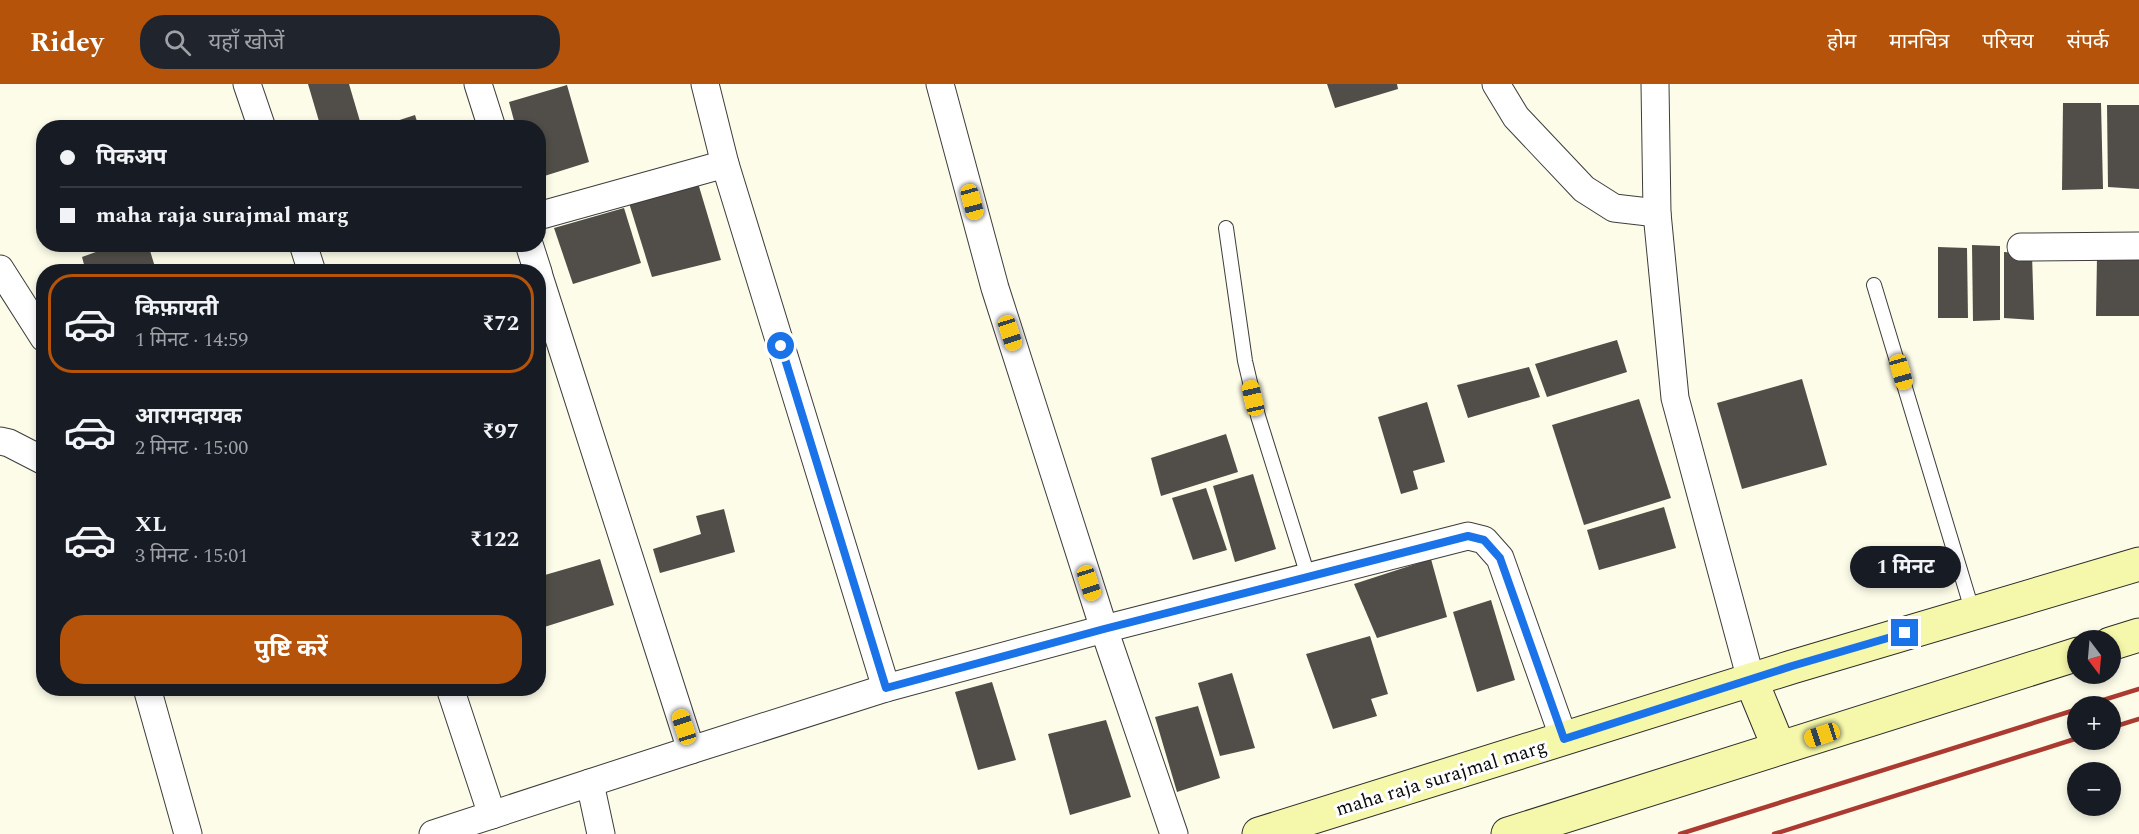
<!DOCTYPE html>
<html lang="hi">
<meta charset="utf-8">
<style>
:root{--surface:#171b24;--page:#20242c;--text:#f1f3f6;--muted:#9ea1a6;--line:#363941;--accent:#b45309}
body{margin:0;font-family:Spectral,"Noto Sans Devanagari",serif;background:var(--page);color:var(--text);height:100vh;display:flex;flex-direction:column;font-size:22px;white-space:nowrap}
*{box-sizing:border-box;margin:0}
p{font-size:20px;color:var(--muted)}
.icon{flex:none;width:33px;height:33px;fill:none;stroke:currentColor;stroke-width:2;stroke-linecap:round;stroke-linejoin:round}
.map{position:relative;flex:1;overflow:hidden}
.side{position:absolute;left:36px;top:180px;width:510px;height:432px;display:flex;flex-direction:column;background:var(--surface);border-radius:24px;box-shadow:0 3px 9px #0003}
.side>*{flex:none}
.banner{position:absolute;left:36px;top:36px;width:510px;height:132px;border-radius:24px;box-shadow:0 3px 9px #0003;display:grid;align-content:center;height:132px;padding:0 24px;background:var(--surface)}
.needle{width:39px;rotate:164deg}
.tools{position:absolute;left:2067px;top:546px;display:grid;gap:12px}
.tools a{display:grid;place-items:center;width:54px;height:54px;border-radius:50%;background:var(--surface);box-shadow:0 3px 9px #0003;font-size:30px}
.end{position:absolute;width:27px;height:27px;margin:-14px;border:8px solid #1a73e8;background:#fff;box-shadow:0 0 0 3px #fff}
.from{border-radius:50%}
.bubble{position:absolute;height:42px;border-radius:21px;background:var(--surface);box-shadow:0 3px 9px #0003;font-size:20px;font-weight:700;line-height:42px;text-align:center}
.car{position:absolute;width:18px;height:36px;margin:-18px -9px;border-radius:8px;box-shadow:0 0 4px 2px #0007;background:linear-gradient(#f5c518 24%,#345 0 40%,#f5c518 0 76%,#345 0 86%,#f5c518 0)}
.banner b{display:flex;align-items:center;gap:21px;height:57px;font-size:22px}
.banner b+b{border-top:2px solid var(--line)}
.banner i{width:15px;height:15px;background:var(--text)}
ul{padding:10px 0 0;list-style:none}
li{display:flex;align-items:center;gap:18px;height:99px;margin:0 12px 9px;padding:0 12px;border:3px solid transparent;border-radius:24px}
li div{flex:1}
li b{display:block;font-size:22px}
li em{font-style:normal;font-weight:700}
li.selected{border-color:var(--accent)}
li>.icon{width:54px;height:54px;stroke-width:1.5}
.primary-button{display:flex;gap:12px;margin-top:auto;padding:12px 24px}
.primary-button a{flex:1;height:69px;border-radius:24px;background:var(--accent);color:#fff;font-size:24px;font-weight:700;line-height:69px;text-align:center}
header{display:flex;align-items:center;gap:36px;box-sizing:border-box;height:84px;padding:0 30px;background:var(--accent);color:#fff}
header strong{font-size:28px}
nav{display:flex;gap:33px;margin-inline-start:auto;font-size:21px}
.search{width:420px;height:54px;background:var(--page);display:flex;align-items:center;gap:15px;box-sizing:border-box;padding:0 21px;border-radius:24px;color:var(--muted);font-size:22px}
.map>svg:first-child{display:block}
.building{fill:#514d48}
.lines{fill:none;stroke-linecap:round;stroke-linejoin:round}
.lane-casing{stroke:#3d3d3d;stroke-width:16}
.street-casing{stroke:#3d3d3d;stroke-width:29}
.secondary-casing{stroke:#2c2c2c;stroke-width:35}
.lane{stroke:#fff;stroke-width:14}
.street{stroke:#fff;stroke-width:27}
.secondary{stroke:#f5f7aa;stroke-width:33}
.rail{stroke:#ab3b31;stroke-width:4.5}
.route{stroke:#1a73e8;stroke-width:8}
.labels{text-anchor:middle;stroke-width:6;stroke-linejoin:round;paint-order:stroke}
.street-label{font-size:20px;fill:#0a0a0a;stroke:#fff}
</style>
<header>
<strong>Ridey</strong>
<div class="search"><svg class="icon" aria-label="search" viewBox="0 0 24 24"><circle cx="10" cy="10" r="6"/><path d="M15 15l6 6"/></svg>यहाँ खोजें</div>
<nav><a>होम</a><a>मानचित्र</a><a>परिचय</a><a>संपर्क</a></nav>
</header>
<div class="map">
<svg width="2139" height="750" viewBox="0 0 2139 750">
<rect width="100%" height="100%" fill="#fdfce9"/>
<g class="building">
<polygon points="308,0 349,0 362,44 321,44"/>
<polygon points="1327,0 1397,0 1398,5 1335,24"/>
<polygon points="567,1 589,78 538,94 538,44 516,44 509,18"/>
<polygon points="2063,19 2101,19 2103,105 2062,106"/>
<polygon points="2107,21 2139,21 2139,105 2108,103"/>
<polygon points="415,31 419,44 378,44 378,43"/>
<polygon points="698,99 721,176 652,193 629,119"/>
<polygon points="624,124 641,179 573,200 554,144"/>
<polygon points="118,160 148,160 155,183 139,188 86,188 82,173"/>
<polygon points="1972,161 2000,162 2000,236 1973,237"/>
<polygon points="1938,163 1967,164 1968,234 1938,234"/>
<polygon points="2004,168 2032,170 2034,236 2004,234"/>
<polygon points="2139,171 2139,232 2096,232 2097,172"/>
<polygon points="1617,256 1627,288 1547,313 1535,280"/>
<polygon points="1529,283 1540,313 1468,334 1457,301"/>
<polygon points="1802,295 1827,381 1742,405 1717,319"/>
<polygon points="1639,315 1671,414 1584,441 1552,341"/>
<polygon points="1427,318 1445,378 1413,387 1418,405 1401,410 1378,333"/>
<polygon points="1226,350 1238,388 1161,412 1151,374"/>
<polygon points="1253,390 1276,465 1235,478 1213,402"/>
<polygon points="1206,404 1227,466 1193,476 1172,414"/>
<polygon points="1664,423 1676,464 1599,486 1587,446"/>
<polygon points="724,425 735,468 660,489 653,465 701,450 696,432"/>
<polygon points="600,475 614,521 538,545 538,493"/>
<polygon points="1431,475 1447,533 1377,554 1354,500"/>
<polygon points="1491,516 1515,596 1477,608 1453,528"/>
<polygon points="1370,552 1388,610 1371,615 1377,632 1333,645 1306,570"/>
<polygon points="1232,589 1255,664 1220,672 1198,599"/>
<polygon points="992,598 1016,676 978,686 955,608"/>
<polygon points="1198,622 1220,694 1177,708 1155,633"/>
<polygon points="1106,636 1131,713 1070,731 1048,650"/>
</g>
<g class="lines">
<g class="lane-casing">
<g id="lane">
<polyline points="1226,144 1245,277 1258,332 1308,492"/>
<polyline points="1874,201 1973,529"/>
</g>
</g>
<g class="street-casing">
<g id="street">
<polyline points="247,0 262,44"/>
<polyline points="478,0 492,44"/>
<polyline points="705,0 725,80 886,604"/>
<polyline points="940,0 995,204 1104,545 1174,750"/>
<polyline points="1496,0 1516,33 1584,105 1614,124 1657,129"/>
<polyline points="1655,0 1657,129 1675,314 1751,596"/>
<polyline points="538,132 725,80"/>
<polyline points="303,160 312,188"/>
<polyline points="529,160 538,188"/>
<polyline points="2021,163 2139,162"/>
<polyline points="0,185 44,254"/>
<polyline points="538,189 691,666 886,604 1104,545 1468,452 1484,456 1500,474 1564,655"/>
<polyline points="0,357 9,359 44,377"/>
<polyline points="147,604 188,750"/>
<polyline points="450,604 492,731"/>
<polyline points="590,699 601,750"/>
<polyline points="433,750 691,666"/>
</g>
</g>
<g class="secondary-casing">
<g id="secondary">
<polyline points="2110,560 2139,551"/>
<polyline points="1751,596 1779,664"/>
<polyline points="1259,750 1792,583 2139,480"/>
<polyline points="1508,750 2078,570"/>
</g>
</g>
<use href="#lane" class="lane"/>
<use href="#street" class="street"/>
<use href="#secondary" class="secondary"/>
<g class="rail">
<polyline points="2084,622 2139,605"/>
<polyline points="2110,644 2139,635"/>
<polyline points="1680,750 2078,625"/>
<polyline points="1774,750 2078,654"/>
</g>
</g>
<g class="lines">
<polyline class="route" points="781,262 886,604 1104,545 1468,452 1484,456 1500,474 1564,655 1792,582 1905,549"/>
</g>
<g class="labels">
<g class="street-label">
<text transform="translate(1441 693) rotate(-17)" y="7">maha raja surajmal marg</text>
</g>
</g>
</svg>
<div class="tools">
<a><svg class="needle" viewBox="-14 -14 28 28"><path d="M0-13l5 13h-10z" fill="#e53935"/><path d="M0 13l5-13h-10z" fill="#9ea1a6"/></svg></a>
<a>+</a>
<a>−</a>
</div>
<i class="end from" style="left:781px;top:262px"></i>
<i class="end" style="left:1905px;top:549px"></i>
<div class="bubble" style="left:1850px;top:462px;width:111px">1 मिनट</div>
<i class="car" style="left:972px;top:118px;rotate:165deg"></i>
<i class="car" style="left:1010px;top:249px;rotate:162deg"></i>
<i class="car" style="left:1901px;top:288px;rotate:164deg"></i>
<i class="car" style="left:1253px;top:314px;rotate:347deg"></i>
<i class="car" style="left:1089px;top:499px;rotate:162deg"></i>
<i class="car" style="left:684px;top:643px;rotate:342deg"></i>
<i class="car" style="left:1822px;top:651px;rotate:252deg"></i>
<div class="banner">
<b><i class="from"></i>पिकअप</b>
<b><i></i>maha raja surajmal marg</b>
</div>
<section class="side">
<ul>
<li class="selected"><svg class="icon" aria-label="car" viewBox="0 0 24 24"><path d="M5 17H2v-5l4-1 3-4h7l3 4 3 1v5h-3M9 17h6M6 11h13"/><circle cx="7" cy="17" r="2"/><circle cx="17" cy="17" r="2"/></svg><div><b>किफ़ायती</b><p>1 मिनट · 14:59</p></div><em>₹72</em></li>
<li><svg class="icon" aria-label="car" viewBox="0 0 24 24"><path d="M5 17H2v-5l4-1 3-4h7l3 4 3 1v5h-3M9 17h6M6 11h13"/><circle cx="7" cy="17" r="2"/><circle cx="17" cy="17" r="2"/></svg><div><b>आरामदायक</b><p>2 मिनट · 15:00</p></div><em>₹97</em></li>
<li><svg class="icon" aria-label="car" viewBox="0 0 24 24"><path d="M5 17H2v-5l4-1 3-4h7l3 4 3 1v5h-3M9 17h6M6 11h13"/><circle cx="7" cy="17" r="2"/><circle cx="17" cy="17" r="2"/></svg><div><b>XL</b><p>3 मिनट · 15:01</p></div><em>₹122</em></li>
</ul>
<div class="primary-button"><a>पुष्टि करें</a></div>
</section>
</div>
